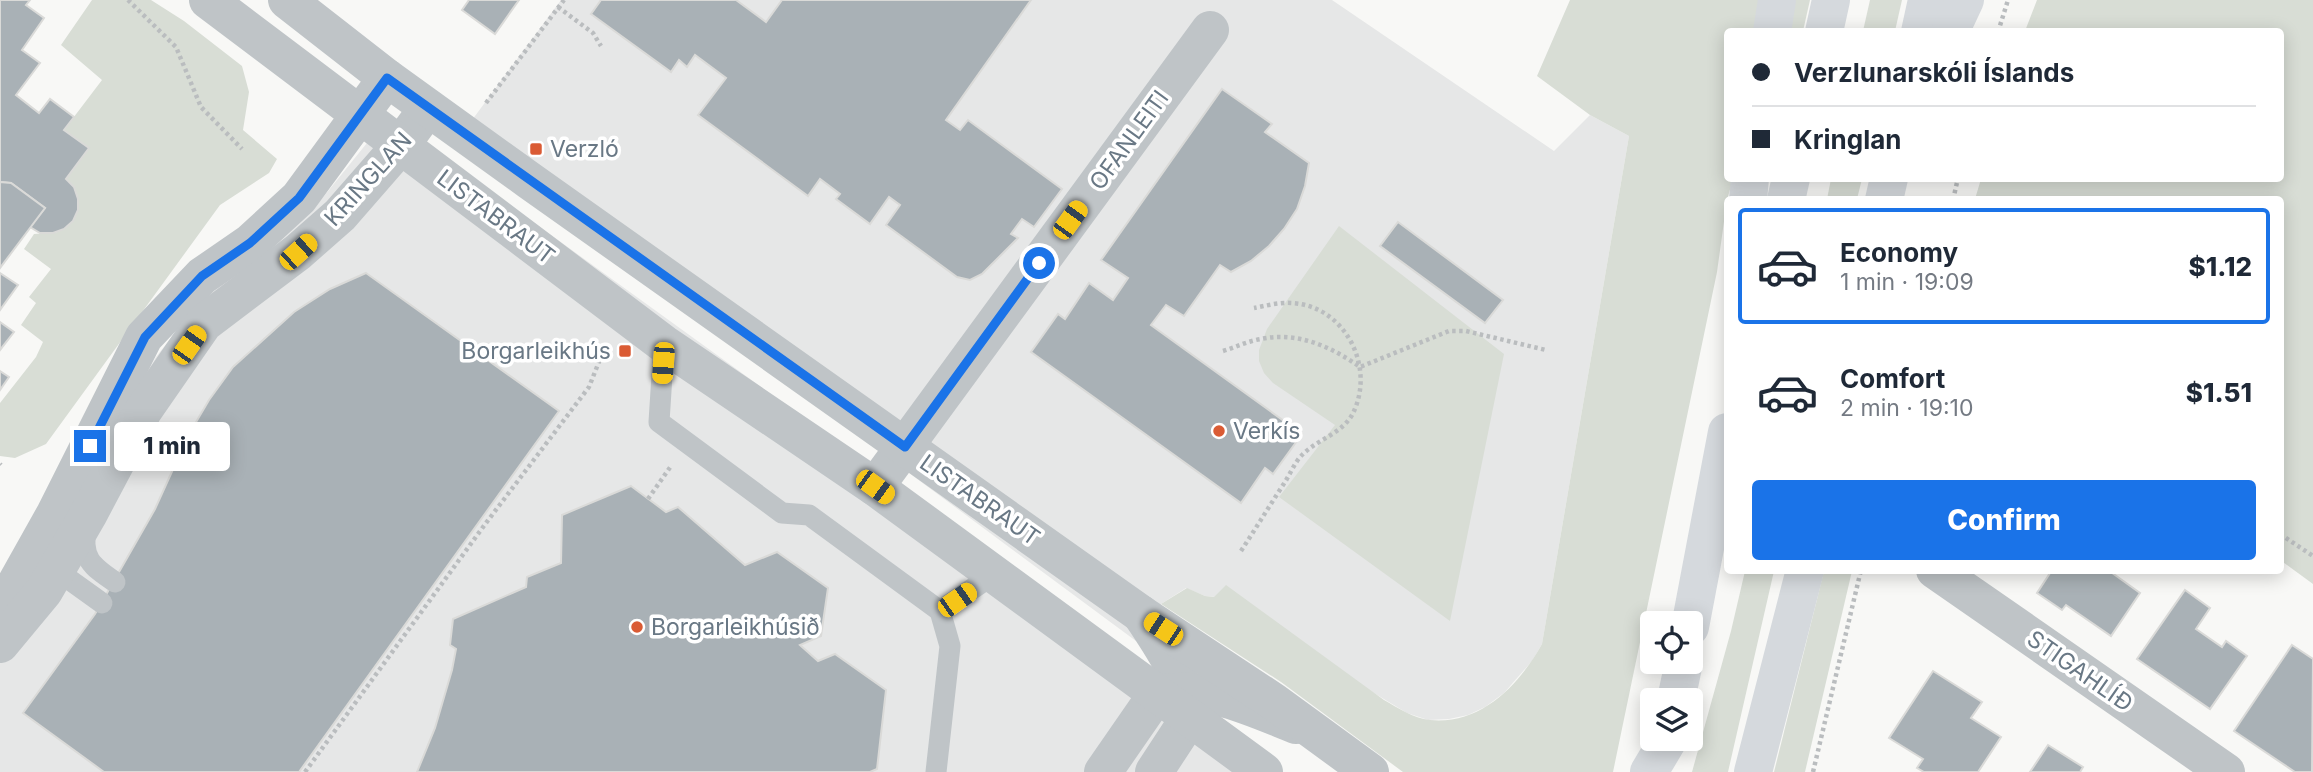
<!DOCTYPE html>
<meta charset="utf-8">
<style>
:root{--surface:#fff;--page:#f6f6f7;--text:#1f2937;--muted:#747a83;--line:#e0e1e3;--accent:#1a73e8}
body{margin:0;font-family:Inter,sans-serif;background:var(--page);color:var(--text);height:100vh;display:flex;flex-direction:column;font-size:26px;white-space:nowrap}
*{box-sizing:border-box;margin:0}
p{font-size:23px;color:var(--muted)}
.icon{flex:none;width:38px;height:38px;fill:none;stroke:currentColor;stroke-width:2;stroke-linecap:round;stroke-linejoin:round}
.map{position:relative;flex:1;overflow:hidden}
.sheet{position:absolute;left:1724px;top:196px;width:560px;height:378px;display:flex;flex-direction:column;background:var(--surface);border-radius:7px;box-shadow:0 4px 18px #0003}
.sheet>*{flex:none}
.guide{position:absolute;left:1724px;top:28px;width:560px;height:154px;border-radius:7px;box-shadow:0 4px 18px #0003;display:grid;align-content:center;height:154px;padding:0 28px;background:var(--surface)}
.buttons{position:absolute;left:1640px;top:611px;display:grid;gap:14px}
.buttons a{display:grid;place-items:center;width:63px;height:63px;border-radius:7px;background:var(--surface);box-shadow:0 4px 18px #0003;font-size:35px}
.end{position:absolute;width:32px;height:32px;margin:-16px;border:9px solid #1a73e8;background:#fff;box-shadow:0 0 0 4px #fff}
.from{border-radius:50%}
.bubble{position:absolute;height:49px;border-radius:7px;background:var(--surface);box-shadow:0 4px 18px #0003;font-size:23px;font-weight:800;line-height:49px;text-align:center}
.car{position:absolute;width:21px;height:42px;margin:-21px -10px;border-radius:9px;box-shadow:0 0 5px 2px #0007;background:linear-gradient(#f5c518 24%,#345 0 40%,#f5c518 0 76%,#345 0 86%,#f5c518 0)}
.guide b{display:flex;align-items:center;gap:24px;height:66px;font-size:26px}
.guide b+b{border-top:2px solid var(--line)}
.guide i{width:18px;height:18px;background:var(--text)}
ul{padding:12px 0 0;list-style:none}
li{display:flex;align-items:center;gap:21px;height:116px;margin:0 14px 10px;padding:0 14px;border:4px solid transparent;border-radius:7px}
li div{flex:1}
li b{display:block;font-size:26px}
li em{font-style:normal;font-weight:800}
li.on{border-color:var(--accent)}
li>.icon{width:63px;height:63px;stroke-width:1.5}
.primary-button{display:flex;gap:14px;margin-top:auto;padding:14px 28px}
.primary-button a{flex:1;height:80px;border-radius:7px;background:var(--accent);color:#fff;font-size:28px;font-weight:800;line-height:80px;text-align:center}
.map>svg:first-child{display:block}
.built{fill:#e6e7e7}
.green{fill:#d8ddd5}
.building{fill:#a9b1b6;stroke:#dadad8;stroke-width:2}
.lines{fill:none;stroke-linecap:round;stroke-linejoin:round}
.path{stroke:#babdbf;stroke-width:4.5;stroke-dasharray:3.5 3.5;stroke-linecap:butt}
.service{stroke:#bfc4c7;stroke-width:21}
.minor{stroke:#bfc4c7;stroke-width:38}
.tertiary{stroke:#bfc4c7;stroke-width:38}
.primary{stroke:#d5d9dd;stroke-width:38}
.route{stroke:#1a73e8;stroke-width:9}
.poi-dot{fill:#da5b34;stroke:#fff;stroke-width:2.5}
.labels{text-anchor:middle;stroke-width:7;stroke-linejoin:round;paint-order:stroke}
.street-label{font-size:23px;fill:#697885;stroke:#fff}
.poi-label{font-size:23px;fill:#697885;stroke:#fff;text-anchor:start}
</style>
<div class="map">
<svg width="2313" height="772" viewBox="0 0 2313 772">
<rect width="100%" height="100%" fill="#f8f8f6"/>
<g class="built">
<polygon points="561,0 1332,0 1554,151 1590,115 1629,136 1542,644 1532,661 1504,693 1485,707 1468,715 1449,719 1428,720 1407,713 1215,597 1205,596 1186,588 1161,604 1136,641 458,139"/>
<polygon points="388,117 1271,756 1258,772 0,772 0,627 156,357 196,306 316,206"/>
</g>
<g class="green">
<path d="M 92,0 L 151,0 L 184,21 L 242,66 L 249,92 L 243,130 L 277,159 L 269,173 L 220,205 L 46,444 L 15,458 L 0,456 L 0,403 L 36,357 L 43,342 L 21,325 L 36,303 L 29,297 L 51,269 L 24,249 L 34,234 C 43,233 55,235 63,229 C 64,229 70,221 70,220 C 83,203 80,193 66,179 L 64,130 L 102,80 L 61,45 Z"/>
<path d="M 1570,0 L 1760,0 L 1756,31 L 1727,32 L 1727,178 L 1733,179 L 1727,200 L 1717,272 L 1613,772 L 1403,772 L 1281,682 L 1161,604 L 1187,588 L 1205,596 L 1214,597 L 1226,585 L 1384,700 C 1398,708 1413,718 1430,720 C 1481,725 1519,685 1542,644 L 1629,136 L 1590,115 L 1537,76 Z"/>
<polygon points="1791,0 1810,0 1803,31 1787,32"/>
<polygon points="1870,0 1902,0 1895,31 1863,31"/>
<polygon points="2037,0 2313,0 2313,584 2280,560 2280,200 1975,199 1981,179 2280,178 2280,32 2025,31"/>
<polygon points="1831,179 1862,179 1857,199 1827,199"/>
<polygon points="1339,226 1504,354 1450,621 1279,497 1335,425 1273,383 1264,373 1259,361 1259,350 1267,329"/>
<polygon points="1745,571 1774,571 1728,772 1692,772 1731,631"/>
<polygon points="1824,571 1852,571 1805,772 1774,772"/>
</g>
<g class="building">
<polygon points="0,0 30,0 26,5 44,18 22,50 40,63 16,95 39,113 50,99 74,117 64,130 89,148 66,179 74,187 78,199 78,210 73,221 64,229 53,233 40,233 30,227 45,208 11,183 0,182"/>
<polygon points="469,0 519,0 495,34 462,10"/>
<polygon points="601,0 736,0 766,22 782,0 1031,0 946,120 960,130 968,120 1062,189 1034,227 1022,219 1011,234 1018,238 982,274 970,280 957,277 886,225 900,205 889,197 870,224 836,199 840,194 820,179 808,196 698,115 726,78 695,55 687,67 679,60 671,72 591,14"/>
<polygon points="1222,89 1272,124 1265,132 1309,163 1305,186 1297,209 1284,229 1269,246 1251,261 1231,272 1220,265 1184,316 1166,305 1151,325 1302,434 1273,474 1265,468 1241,503 1031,352 1058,314 1065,319 1089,283 1113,300 1128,278 1101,260"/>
<polygon points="0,182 11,183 45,208 0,268"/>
<polygon points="1398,222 1503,300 1485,323 1380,246"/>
<polygon points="0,273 18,285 0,310"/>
<polygon points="366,273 559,411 299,772 104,772 23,713 95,614 155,509 189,434 209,400 233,367 294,312 330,289"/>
<polygon points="0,322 14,332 0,350"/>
<polygon points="0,371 9,377 0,390"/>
<polygon points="631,486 666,512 678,507 745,565 777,552 828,588 821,636 800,645 818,661 835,654 886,690 877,769 870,772 417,772 435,728 452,670 456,649 450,645 453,619 526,587 527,577 561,563 562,515"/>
<polygon points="2052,570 2108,570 2140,593 2111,636 2066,605 2062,610 2037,593"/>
<polygon points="2185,590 2210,608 2196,629 2222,647 2226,641 2247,656 2210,709 2137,659"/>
<polygon points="2292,645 2313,659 2312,772 2295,772 2234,731"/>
<polygon points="1933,671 1982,702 1971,718 2001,737 1978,772 1924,772 1917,768 1923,759 1889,738"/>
<polygon points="2048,745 2083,767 2080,772 2030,772"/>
</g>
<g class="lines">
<g class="path">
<polyline points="128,0 176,47 201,107 242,149"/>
<polyline points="558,7 593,33 601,46"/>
<polyline points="1998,32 2008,0"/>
<polyline points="486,103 564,0"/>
<polyline points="1953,200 1958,178"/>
<path d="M 1223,351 C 1236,347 1248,341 1261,339 C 1297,331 1332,347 1360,367 L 1449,331 L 1466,331 L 1546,350"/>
<polyline points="0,464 1,465"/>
<polyline points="648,499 671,466"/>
<polyline points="2280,534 2313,556"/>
<path d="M 1241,551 C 1256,528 1270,505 1285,482 C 1290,474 1295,462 1302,455 C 1318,439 1341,434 1352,415 C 1377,368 1345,305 1291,303 C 1279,302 1265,306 1254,308"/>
<polyline points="305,772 486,523 589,387 606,344"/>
<polyline points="1813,772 1861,570"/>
</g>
<g class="service">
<polyline points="664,344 659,422 782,513 809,515 940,611 994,574"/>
<path d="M 86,527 C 81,558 91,566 115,582"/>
<polyline points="53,564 56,570 102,603"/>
<polyline points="936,772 950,646 940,611"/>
</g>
<g class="minor">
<polyline points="875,487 1210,30"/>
<polyline points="1935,570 2226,772"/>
<polyline points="0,612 55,514 144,337 202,276 250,243 299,198 387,78"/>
<path d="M 1141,614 C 1162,646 1185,678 1190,717 L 1154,772"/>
<polyline points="0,644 44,591 88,515 143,411 204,323 298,252 340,215 401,145 428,108"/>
<path d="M 1103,772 L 1157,694 C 1204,684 1253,708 1296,725"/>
</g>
<g class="tertiary">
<polyline points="208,0 664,344 875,487 1264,772"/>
<polyline points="287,0 387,78 530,181 1141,614 1274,702 1370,772"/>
</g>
<g class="primary">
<polyline points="1772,32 1777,0"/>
<polyline points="1824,32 1831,0"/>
<polyline points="1920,32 1927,0"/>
<polyline points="1950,32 1965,0"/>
<polyline points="1748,200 1750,178"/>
<polyline points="1786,200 1791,178"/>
<polyline points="1884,200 1889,178"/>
<polyline points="1690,627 1727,432"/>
<polyline points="1676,700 1684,662"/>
<polyline points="1649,772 1668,740"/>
<polyline points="1753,772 1805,570"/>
</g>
</g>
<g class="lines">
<polyline class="route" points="90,446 145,337 202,276 250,243 299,198 387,78 905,447 1039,263"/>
</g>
<g class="poi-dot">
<rect x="529" y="142" width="14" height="14" rx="3.5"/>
<rect x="618" y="344" width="14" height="14" rx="3.5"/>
<circle cx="1219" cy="431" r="7"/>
<circle cx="637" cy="627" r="7"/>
</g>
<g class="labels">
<g class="street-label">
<text transform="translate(1129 140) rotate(-54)" y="8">OFANLEITI</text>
<text transform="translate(368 179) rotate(-48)" y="8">KRINGLAN</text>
<text transform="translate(496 217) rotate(37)" y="8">LISTABRAUT</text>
<text transform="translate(980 500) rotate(35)" y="8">LISTABRAUT</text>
<text transform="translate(2080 671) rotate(35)" y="8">STIGAHLÍÐ</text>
</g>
<g class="poi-label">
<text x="550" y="157">Verzló</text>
<text x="611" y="359" text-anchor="end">Borgarleikhús</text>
<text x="1233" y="439">Verkís</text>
<text x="651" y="635">Borgarleikhúsið</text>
</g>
</g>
</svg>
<div class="buttons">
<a><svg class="icon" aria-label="locate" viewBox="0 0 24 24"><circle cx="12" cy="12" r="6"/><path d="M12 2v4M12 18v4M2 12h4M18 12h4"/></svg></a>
<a><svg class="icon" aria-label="layers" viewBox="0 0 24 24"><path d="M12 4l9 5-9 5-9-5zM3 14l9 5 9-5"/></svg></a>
</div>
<i class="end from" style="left:1039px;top:263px"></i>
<i class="end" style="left:90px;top:446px"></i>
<div class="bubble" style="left:114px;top:422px;width:116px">1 min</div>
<i class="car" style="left:1070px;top:220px;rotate:36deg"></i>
<i class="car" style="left:298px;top:252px;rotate:48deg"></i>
<i class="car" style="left:189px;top:345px;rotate:35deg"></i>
<i class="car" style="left:663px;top:363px;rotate:184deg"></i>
<i class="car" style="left:875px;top:487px;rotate:126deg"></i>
<i class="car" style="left:957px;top:600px;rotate:55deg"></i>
<i class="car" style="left:1163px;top:629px;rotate:303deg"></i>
<div class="guide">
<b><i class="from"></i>Verzlunarskóli Íslands</b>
<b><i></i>Kringlan</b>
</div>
<section class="sheet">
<ul>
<li class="on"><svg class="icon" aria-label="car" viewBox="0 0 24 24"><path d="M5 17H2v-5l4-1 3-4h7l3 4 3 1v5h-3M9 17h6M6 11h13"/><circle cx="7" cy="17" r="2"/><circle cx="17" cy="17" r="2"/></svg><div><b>Economy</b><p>1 min · 19:09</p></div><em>$1.12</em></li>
<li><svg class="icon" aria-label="car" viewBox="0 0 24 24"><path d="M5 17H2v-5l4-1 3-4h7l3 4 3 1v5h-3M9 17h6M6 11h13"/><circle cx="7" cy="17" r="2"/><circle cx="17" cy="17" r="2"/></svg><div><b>Comfort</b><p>2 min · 19:10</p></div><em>$1.51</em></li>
</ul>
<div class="primary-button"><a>Confirm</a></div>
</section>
</div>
